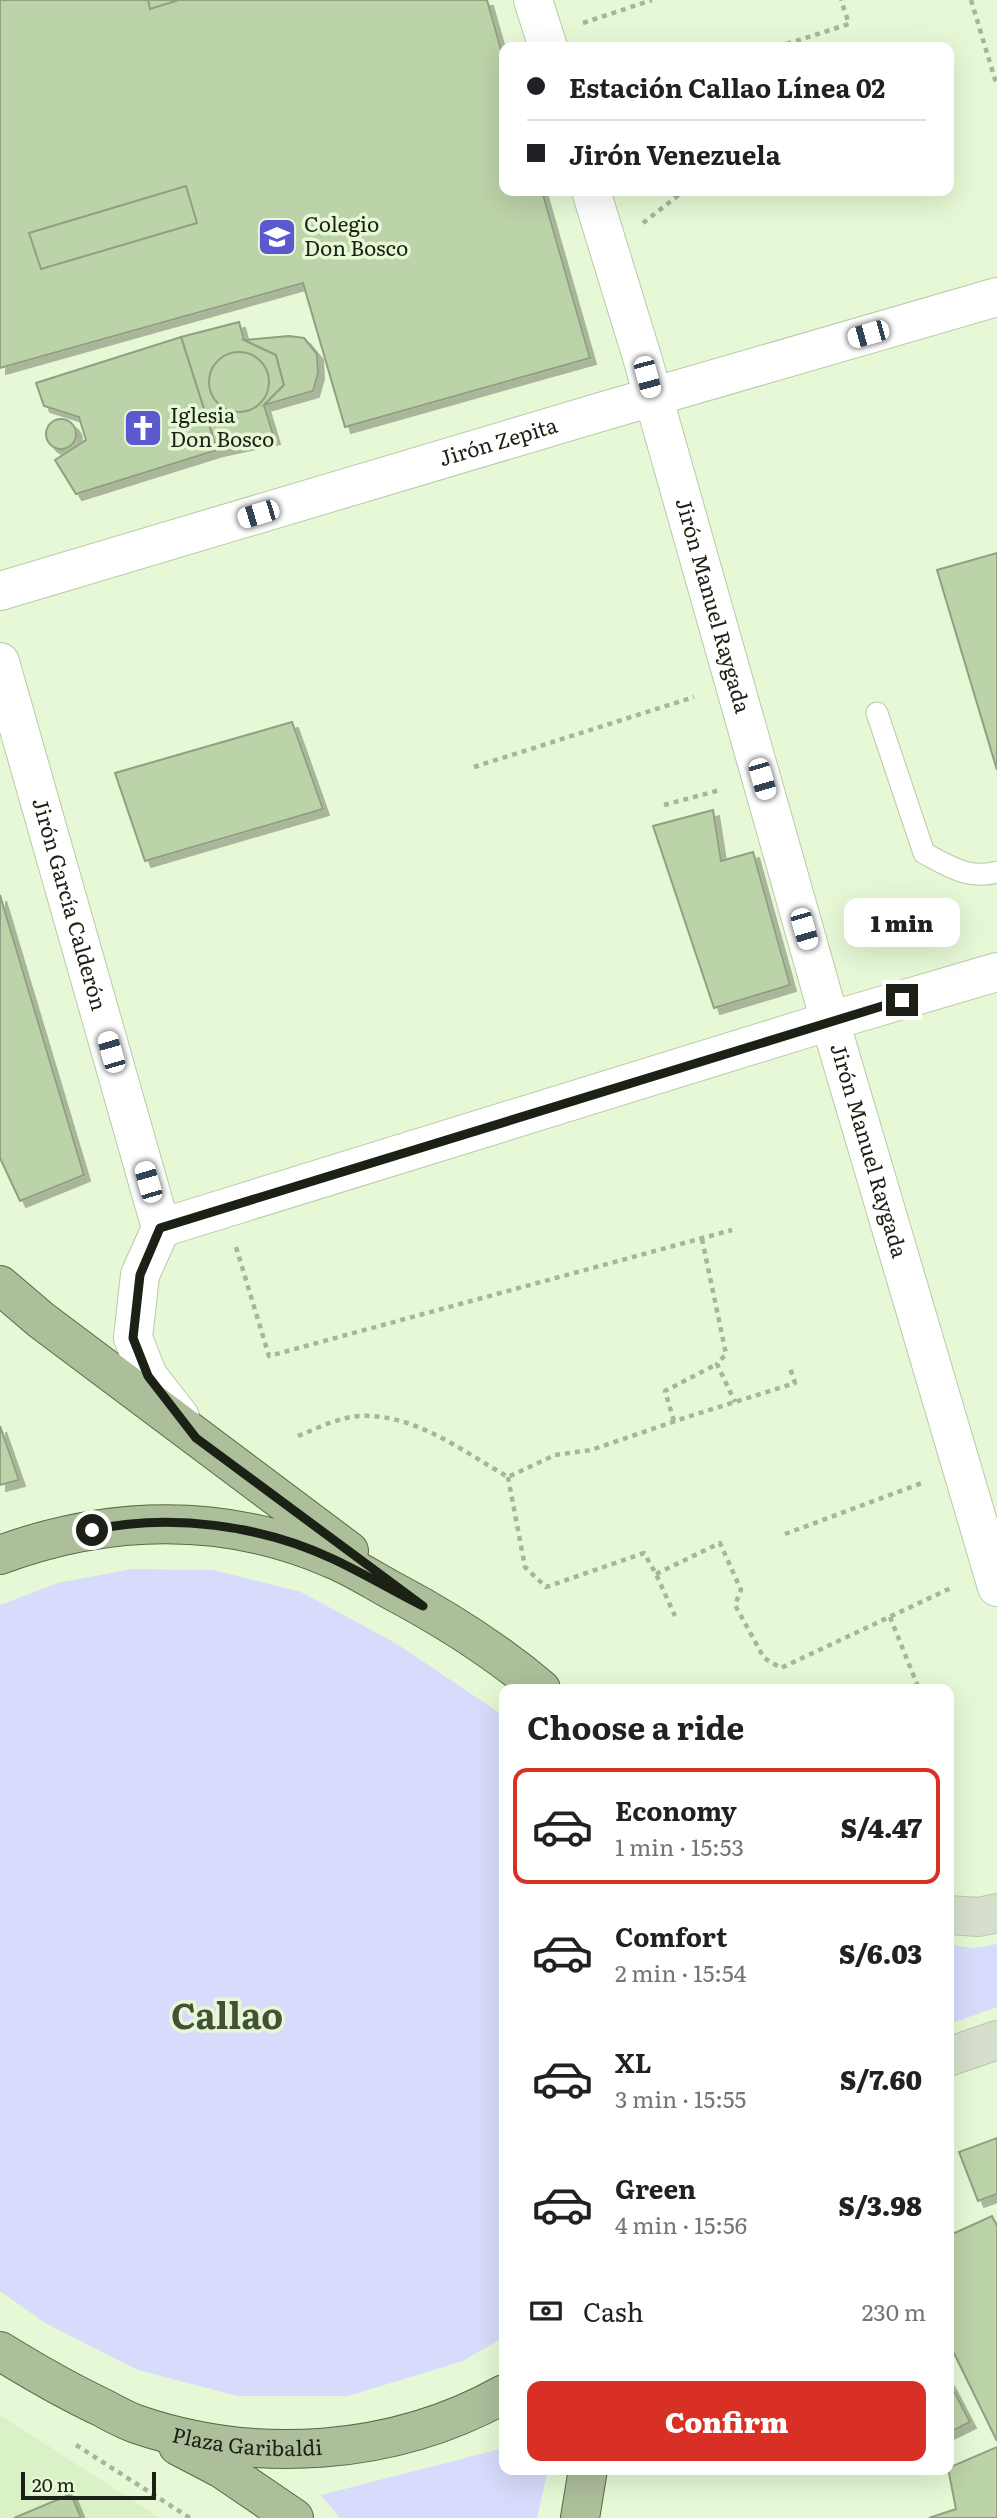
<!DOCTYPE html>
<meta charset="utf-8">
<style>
:root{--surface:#fff;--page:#f6f6f6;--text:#202124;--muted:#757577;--line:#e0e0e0;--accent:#d93025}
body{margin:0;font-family:Literata,serif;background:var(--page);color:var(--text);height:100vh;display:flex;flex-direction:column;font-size:26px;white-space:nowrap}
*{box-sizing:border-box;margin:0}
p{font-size:23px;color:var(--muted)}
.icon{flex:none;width:38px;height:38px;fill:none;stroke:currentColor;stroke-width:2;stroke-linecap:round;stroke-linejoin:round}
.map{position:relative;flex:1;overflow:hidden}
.details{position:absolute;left:499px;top:1684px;width:455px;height:791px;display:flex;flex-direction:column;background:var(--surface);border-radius:14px;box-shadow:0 7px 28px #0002}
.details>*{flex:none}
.banner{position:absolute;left:499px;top:42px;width:455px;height:154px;border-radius:14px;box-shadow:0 7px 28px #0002;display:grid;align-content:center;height:154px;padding:0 28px;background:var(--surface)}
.scale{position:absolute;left:21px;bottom:18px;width:135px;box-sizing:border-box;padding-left:7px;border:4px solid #1b2114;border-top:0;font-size:19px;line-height:24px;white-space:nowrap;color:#1b2114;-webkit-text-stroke:5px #e6f8d5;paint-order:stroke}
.end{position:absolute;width:32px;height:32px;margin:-16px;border:9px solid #1b2114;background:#fff;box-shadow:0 0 0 4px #fff}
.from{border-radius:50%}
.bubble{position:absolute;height:49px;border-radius:14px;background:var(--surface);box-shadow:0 7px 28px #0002;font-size:23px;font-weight:800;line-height:49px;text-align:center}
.car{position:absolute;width:21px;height:42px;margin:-21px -10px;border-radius:9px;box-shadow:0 0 5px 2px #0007;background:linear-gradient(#fff 24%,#345 0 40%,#fff 0 76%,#345 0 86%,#fff 0)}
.banner b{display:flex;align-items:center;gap:24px;height:66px;font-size:26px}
.banner b+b{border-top:2px solid var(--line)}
.banner i{width:18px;height:18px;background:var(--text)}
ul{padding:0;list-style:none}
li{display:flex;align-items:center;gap:21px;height:116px;margin:0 14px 10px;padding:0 14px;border:4px solid transparent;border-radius:14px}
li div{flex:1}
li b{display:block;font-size:26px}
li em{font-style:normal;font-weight:800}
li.current{border-color:var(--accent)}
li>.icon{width:63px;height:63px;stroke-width:1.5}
h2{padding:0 28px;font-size:32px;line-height:84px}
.pay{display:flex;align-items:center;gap:18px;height:77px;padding:0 28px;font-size:26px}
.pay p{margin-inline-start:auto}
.primary-button{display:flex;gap:14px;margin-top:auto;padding:14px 28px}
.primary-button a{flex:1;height:80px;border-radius:14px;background:var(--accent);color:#fff;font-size:28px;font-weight:800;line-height:80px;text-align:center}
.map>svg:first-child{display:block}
.built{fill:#daf0c6}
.green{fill:#d7dcfc}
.building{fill:#bcd2a8;stroke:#90a080;stroke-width:2;filter:url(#shadow)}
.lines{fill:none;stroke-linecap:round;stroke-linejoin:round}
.service-casing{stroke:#b9caa9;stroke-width:23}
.minor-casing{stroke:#b9caa9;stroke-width:40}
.secondary-casing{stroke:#b9caa9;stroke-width:40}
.primary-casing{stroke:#566b40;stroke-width:40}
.path{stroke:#a7b599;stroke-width:4.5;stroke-dasharray:5 5;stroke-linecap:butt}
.service{stroke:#fff;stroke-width:21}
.minor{stroke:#fff;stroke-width:38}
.secondary{stroke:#d6dfcd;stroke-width:38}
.primary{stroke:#adbe9b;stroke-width:38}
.route{stroke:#1b2114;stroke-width:9}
.labels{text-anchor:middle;stroke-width:7;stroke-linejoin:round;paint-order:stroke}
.poi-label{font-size:21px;fill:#1b2114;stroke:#e6f8d5;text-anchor:start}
.street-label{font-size:21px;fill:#1b2114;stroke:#e6f8d5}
.town-label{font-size:35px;font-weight:bold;fill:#435234;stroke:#e6f8d5}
</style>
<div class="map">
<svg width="997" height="2518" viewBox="0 0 997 2518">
<defs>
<filter id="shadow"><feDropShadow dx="6" dy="6" stdDeviation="0" flood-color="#0004"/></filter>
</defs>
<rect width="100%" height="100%" fill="#e6f8d5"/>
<polygon class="built" points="0,2415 160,2518 0,2518"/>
<g class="green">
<polygon points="132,1569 213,1570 301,1592 397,1644 504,1716 504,2337 463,2361 348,2396 238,2396 138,2370 45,2323 0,2291 0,1605 58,1583"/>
<polygon points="997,1944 997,2007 949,2024 949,1945 974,1948"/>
<polygon points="504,2445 504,2469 548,2469 537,2518 340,2518 321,2495 500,2449"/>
</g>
<g class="building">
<polygon points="0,0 487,0 504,60 504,191 542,191 590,358 345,427 303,283 0,368"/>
<polygon points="148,0 179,0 150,9"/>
<polygon points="186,186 197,223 41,269 29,233"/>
<polygon points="239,322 244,340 276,355 284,385 264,405 274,438 217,450 181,337"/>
<polygon points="289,336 304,338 317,354 318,373 313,391 264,405 284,385 276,355 244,340"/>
<polygon points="181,337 217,450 76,494 55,460 86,440 79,417 44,406 36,383"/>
<circle cx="239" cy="382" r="30"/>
<circle cx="61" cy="434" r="15"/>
<polygon points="997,553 997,770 937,570"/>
<polygon points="292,722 323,809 145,861 115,773"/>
<polygon points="713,810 721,861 753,852 790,985 714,1008 653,826"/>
<polygon points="0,895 84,1175 20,1201 0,1158"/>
<polygon points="0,1426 19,1480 0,1485"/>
<polygon points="997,2138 997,2194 978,2201 959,2152"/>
<polygon points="992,2216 997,2226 997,2441 948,2341 948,2236"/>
<polygon points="948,2380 970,2422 948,2433"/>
<polygon points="997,2447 997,2518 929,2518 956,2509 948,2468"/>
<polygon points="71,2494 81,2518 14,2518"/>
</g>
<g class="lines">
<g class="service-casing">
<path id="service" d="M 877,713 L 924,853 C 948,866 969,880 997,872"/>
</g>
<g class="minor-casing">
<g id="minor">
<polyline points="533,0 548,47"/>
<path id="s1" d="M 591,191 L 642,357 L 830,1021 L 997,1587"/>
<path id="s2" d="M 0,591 L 604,411 L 997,297"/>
<path id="s3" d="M 0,662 L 161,1228"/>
<polyline points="161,1228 830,1021 997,972"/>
<polyline points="161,1228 140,1275 133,1338 148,1376 180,1417"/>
</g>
</g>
<g class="secondary-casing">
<g id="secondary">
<polyline points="948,1915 979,1917 997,1913"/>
<polyline points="948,2057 997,2040"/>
</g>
</g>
<g class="primary-casing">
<g id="primary">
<polyline points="0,1285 41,1320 349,1551"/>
<path d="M 0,1555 C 108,1515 224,1512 330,1558 C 351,1566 371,1579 391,1590 C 444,1618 495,1650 541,1689"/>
<path id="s4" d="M 0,2351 C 34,2372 67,2391 103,2408 C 114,2414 125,2420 136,2424 C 256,2465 393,2456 504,2394"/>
<polyline points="178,2446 222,2469 294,2518"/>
<polyline points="580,2518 588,2469"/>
</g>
</g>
<g class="path">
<polyline points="971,0 997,86"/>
<polyline points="583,23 652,0"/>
<polyline points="777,47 849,24 841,0"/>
<polyline points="643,223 684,191"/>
<polyline points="474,767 694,697"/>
<polyline points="664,805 720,790"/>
<polyline points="702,1239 726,1354 717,1364 735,1402"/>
<polyline points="236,1247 269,1356 732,1230"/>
<polyline points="674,1421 665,1391 717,1364"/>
<path d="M 298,1436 C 318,1428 339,1417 360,1416 C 414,1413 464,1452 508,1477 L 555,1455 L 591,1450 L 687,1417 L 795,1383 L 790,1368"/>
<polyline points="508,1477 525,1567 546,1587 644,1553 656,1574 675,1616"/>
<polyline points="785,1534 922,1483"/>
<polyline points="656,1574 720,1543 741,1590 735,1605 764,1658 781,1668 953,1587"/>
<polyline points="890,1617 919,1689"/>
<polyline points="76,2445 190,2518"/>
</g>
<use href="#service" class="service"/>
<use href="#minor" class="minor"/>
<use href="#secondary" class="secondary"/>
<use href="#primary" class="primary"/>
</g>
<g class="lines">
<path class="route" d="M 92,1530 C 170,1513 261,1525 333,1559 C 363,1573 393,1591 423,1606 L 196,1438 L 148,1376 L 133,1338 L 140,1275 L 160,1228 L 902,1000"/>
</g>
<defs>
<g id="school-square" transform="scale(2.0125)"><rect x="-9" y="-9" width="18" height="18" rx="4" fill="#5b58d0" stroke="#e6f8d5"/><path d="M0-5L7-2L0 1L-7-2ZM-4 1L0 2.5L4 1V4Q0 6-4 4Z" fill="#fff"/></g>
<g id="church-square" transform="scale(2.0125)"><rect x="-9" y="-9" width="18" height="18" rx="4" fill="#5b58d0" stroke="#e6f8d5"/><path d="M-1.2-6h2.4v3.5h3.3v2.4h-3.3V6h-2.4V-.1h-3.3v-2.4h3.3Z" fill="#fff"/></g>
</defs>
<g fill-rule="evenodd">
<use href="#school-square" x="277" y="237"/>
<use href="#church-square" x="143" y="428"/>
</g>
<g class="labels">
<g class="poi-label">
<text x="304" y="232">Colegio<tspan x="304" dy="24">Don Bosco</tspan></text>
<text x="170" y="423">Iglesia<tspan x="170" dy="24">Don Bosco</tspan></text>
</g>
<g class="street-label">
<text dy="7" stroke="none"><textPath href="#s2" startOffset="520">Jirón Zepita</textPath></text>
<text dy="7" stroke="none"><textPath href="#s1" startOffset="432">Jirón Manuel Raygada</textPath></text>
<text dy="7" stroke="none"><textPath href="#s3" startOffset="252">Jirón García Calderón</textPath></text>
<text dy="7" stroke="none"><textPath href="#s1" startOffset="999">Jirón Manuel Raygada</textPath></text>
<text dy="7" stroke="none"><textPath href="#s4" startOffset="268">Plaza Garibaldi</textPath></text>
</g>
<g class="town-label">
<text x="227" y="2029">Callao</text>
</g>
</g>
</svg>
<div class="scale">20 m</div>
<i class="end from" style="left:92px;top:1530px"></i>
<i class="end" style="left:902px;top:1000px"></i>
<div class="bubble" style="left:844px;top:898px;width:116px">1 min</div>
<i class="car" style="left:868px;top:334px;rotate:254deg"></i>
<i class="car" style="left:647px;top:377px;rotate:165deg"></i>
<i class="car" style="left:258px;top:514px;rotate:253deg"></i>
<i class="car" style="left:762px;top:779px;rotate:164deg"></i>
<i class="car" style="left:804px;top:929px;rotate:164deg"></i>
<i class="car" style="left:111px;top:1052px;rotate:344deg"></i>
<i class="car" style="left:148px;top:1182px;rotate:344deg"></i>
<div class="banner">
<b><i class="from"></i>Estación Callao Línea 02</b>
<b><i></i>Jirón Venezuela</b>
</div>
<section class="details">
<h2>Choose a ride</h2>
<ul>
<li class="current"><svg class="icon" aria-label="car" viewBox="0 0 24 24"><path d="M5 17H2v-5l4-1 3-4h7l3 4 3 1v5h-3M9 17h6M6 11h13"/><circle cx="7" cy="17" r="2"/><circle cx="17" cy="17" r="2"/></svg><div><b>Economy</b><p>1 min · 15:53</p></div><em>S/4.47</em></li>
<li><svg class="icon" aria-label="car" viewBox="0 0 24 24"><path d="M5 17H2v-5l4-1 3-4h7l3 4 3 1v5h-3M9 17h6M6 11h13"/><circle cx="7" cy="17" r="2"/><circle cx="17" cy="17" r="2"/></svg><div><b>Comfort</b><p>2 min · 15:54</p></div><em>S/6.03</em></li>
<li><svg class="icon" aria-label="car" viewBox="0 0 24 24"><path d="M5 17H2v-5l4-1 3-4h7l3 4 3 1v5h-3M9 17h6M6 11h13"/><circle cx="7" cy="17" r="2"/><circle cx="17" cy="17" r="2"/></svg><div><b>XL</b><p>3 min · 15:55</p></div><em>S/7.60</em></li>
<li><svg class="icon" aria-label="car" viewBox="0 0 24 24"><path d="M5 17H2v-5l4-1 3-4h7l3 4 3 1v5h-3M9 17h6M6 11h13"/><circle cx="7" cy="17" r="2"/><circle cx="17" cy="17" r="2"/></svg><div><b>Green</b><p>4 min · 15:56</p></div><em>S/3.98</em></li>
</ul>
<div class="pay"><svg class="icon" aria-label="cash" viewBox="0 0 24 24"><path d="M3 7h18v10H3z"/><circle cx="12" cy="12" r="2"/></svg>Cash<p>230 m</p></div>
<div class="primary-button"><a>Confirm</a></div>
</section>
</div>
